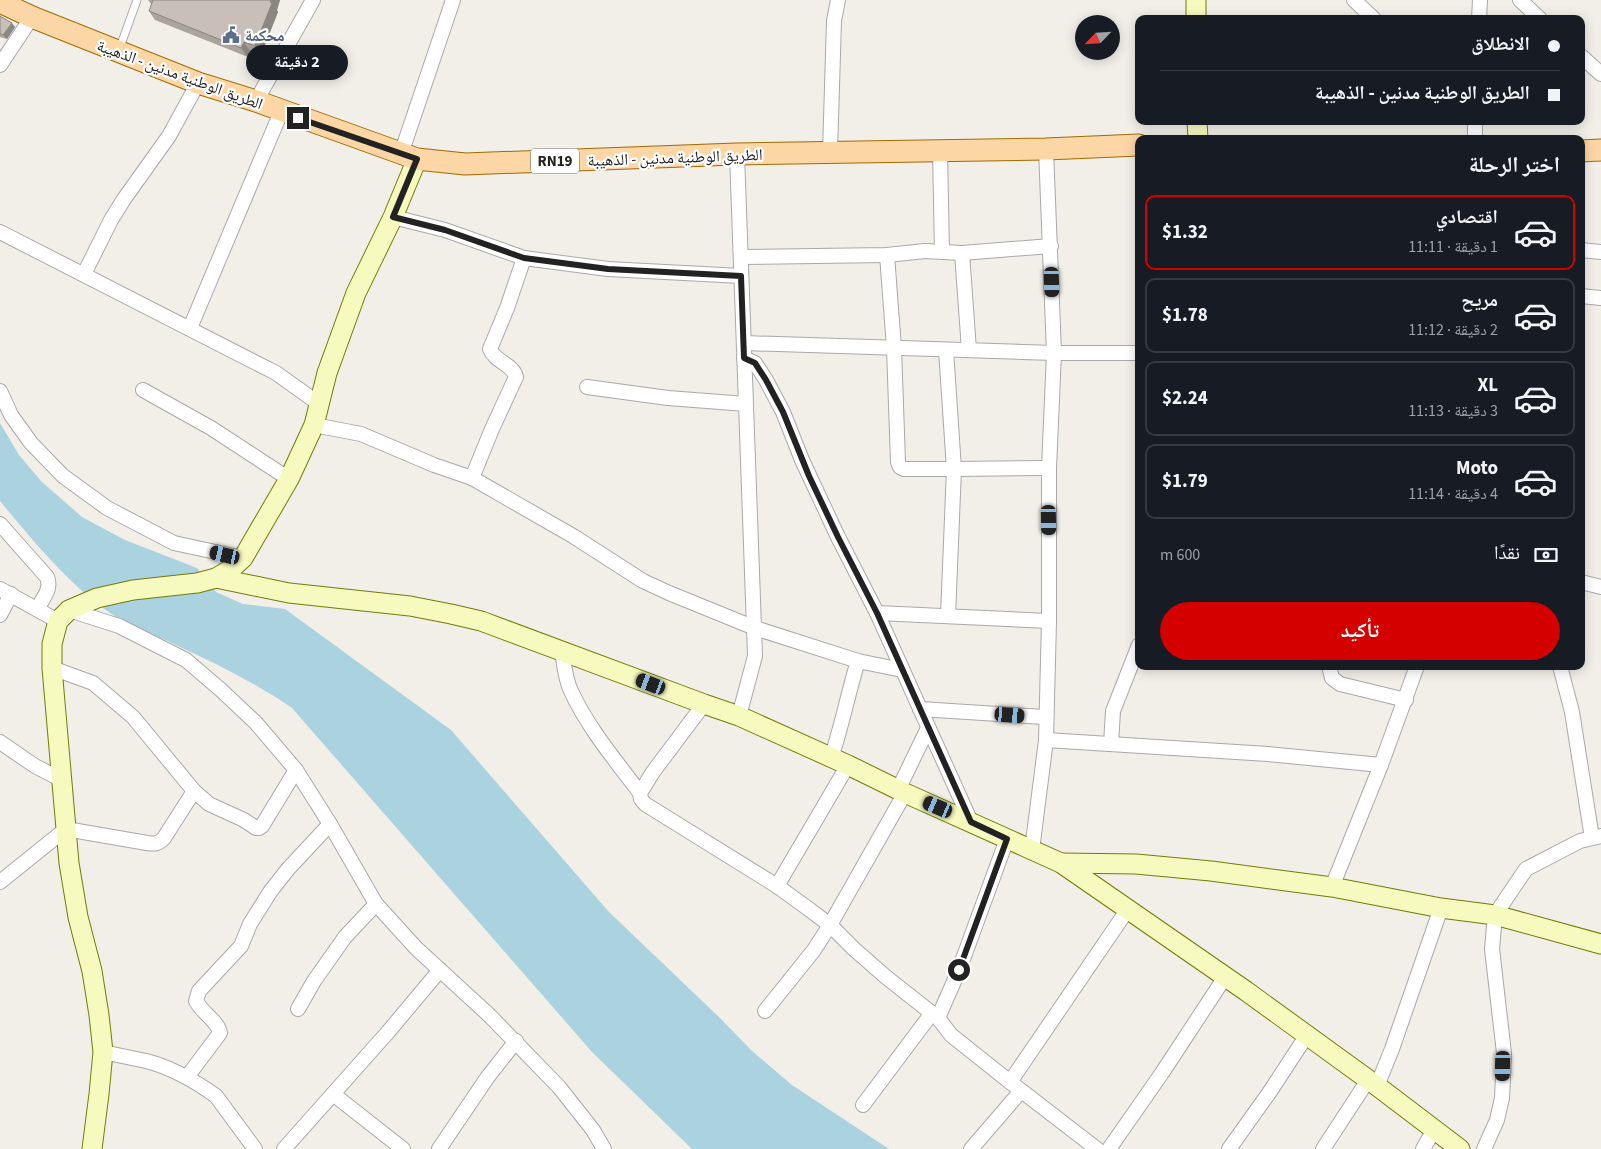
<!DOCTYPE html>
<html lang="ar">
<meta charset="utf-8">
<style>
:root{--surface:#171b24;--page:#242831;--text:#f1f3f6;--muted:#9ea1a6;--line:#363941;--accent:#d40000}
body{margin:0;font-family:"Source Sans 3","Noto Naskh Arabic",sans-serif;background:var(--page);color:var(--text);direction:rtl;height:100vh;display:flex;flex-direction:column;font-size:19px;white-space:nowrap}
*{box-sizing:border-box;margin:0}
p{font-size:16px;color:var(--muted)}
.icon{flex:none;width:28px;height:28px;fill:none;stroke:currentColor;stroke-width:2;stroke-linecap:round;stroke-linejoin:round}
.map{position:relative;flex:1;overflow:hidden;direction:ltr}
.drawer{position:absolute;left:1135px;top:135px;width:450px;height:535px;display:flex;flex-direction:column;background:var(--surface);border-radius:10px;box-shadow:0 2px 12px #0003;direction:rtl}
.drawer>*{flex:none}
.banner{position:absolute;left:1135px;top:15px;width:450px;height:110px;border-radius:10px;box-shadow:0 2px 12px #0003;direction:rtl;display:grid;align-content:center;height:110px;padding:0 25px;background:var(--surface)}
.needle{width:32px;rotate:245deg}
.buttons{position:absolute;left:1075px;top:15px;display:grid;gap:10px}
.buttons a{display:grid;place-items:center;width:45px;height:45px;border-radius:50%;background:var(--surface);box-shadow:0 2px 12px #0003;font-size:25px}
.end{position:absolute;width:22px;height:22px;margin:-11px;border:6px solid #222;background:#fff;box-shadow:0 0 0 2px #fff}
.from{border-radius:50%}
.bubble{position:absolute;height:35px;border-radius:18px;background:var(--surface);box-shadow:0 2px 12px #0003;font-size:16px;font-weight:700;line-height:35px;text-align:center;direction:rtl}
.car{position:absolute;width:15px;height:30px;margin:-15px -8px;border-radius:6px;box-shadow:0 0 4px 1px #0007;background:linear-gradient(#222 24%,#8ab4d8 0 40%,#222 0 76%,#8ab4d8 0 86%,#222 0)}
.banner b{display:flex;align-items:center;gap:18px;height:48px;font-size:19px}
.banner b+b{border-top:1px solid var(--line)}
.banner i{width:12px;height:12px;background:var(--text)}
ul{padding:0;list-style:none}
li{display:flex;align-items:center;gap:15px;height:75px;margin:0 10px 8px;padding:0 15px;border:2px solid var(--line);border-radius:10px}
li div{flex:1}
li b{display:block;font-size:19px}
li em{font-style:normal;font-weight:700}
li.selected{border-color:var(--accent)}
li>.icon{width:45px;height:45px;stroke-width:1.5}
h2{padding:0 25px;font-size:22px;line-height:60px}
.pay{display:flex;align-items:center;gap:12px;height:55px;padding:0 25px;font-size:19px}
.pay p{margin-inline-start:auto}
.primary-button{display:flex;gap:10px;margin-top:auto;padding:10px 25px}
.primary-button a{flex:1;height:58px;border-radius:30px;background:var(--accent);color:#fff;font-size:20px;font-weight:700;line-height:58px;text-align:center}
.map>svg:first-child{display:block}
.water{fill:#aad3df}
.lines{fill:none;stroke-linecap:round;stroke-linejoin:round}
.lane-casing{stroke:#a9a9a9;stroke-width:9}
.street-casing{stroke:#a9a9a9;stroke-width:16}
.secondary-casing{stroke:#707d05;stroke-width:21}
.primary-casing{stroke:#a06b00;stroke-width:23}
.lane{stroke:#fff;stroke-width:7}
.street{stroke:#fff;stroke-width:14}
.secondary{stroke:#f7fabf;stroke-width:19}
.primary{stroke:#fcd6a4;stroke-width:21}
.wall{fill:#aba49e}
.shaded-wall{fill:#8b8681}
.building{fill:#c7bfb8;stroke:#8b8681}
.route{stroke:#222;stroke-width:6}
.labels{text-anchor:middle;stroke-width:4.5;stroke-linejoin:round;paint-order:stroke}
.shield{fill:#fff;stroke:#646464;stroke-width:1}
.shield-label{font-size:15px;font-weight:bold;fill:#222}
.service-label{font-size:16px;font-weight:bold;fill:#4e5e75;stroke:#fff;text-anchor:start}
.street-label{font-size:16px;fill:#222;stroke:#fff}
</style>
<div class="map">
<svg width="1601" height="1149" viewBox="0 0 1601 1149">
<rect width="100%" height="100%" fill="#f2efe9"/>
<path class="water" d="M 0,423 L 19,455 L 41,481 L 82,517 L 125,540 L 197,568 L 216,592 L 243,604 L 285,609 L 451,730 L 609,912 L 720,1018 L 752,1051 L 792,1085 L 889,1149 L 692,1149 L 592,1052 L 292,708 C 257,684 217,664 178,646 C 159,636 137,630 119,619 C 71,588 36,544 0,501 Z"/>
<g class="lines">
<g class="lane-casing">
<polyline id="lane" points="119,50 137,0"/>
</g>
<g class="street-casing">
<g id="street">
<polyline points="1354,0 1374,19"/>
<polyline points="1520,0 1540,19"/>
<polyline points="1479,19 1480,0"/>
<polyline points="1581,56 1601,74"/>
<polyline points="0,65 32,17"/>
<polyline points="256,101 313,0"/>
<polyline points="1475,139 1475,121"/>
<polyline points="940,151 942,252"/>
<polyline points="830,152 834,21 838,0"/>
<polyline points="401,154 453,0"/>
<polyline points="737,154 755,656 739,716"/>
<polyline points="393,217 445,230 524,258 608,269 741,276"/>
<polyline points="0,232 276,373 318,403"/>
<polyline points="1581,250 1601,252"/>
<polyline points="962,253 969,350"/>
<polyline points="887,255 894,348 898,462 900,467 904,469 954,469 948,616"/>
<polyline points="741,257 887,255 925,251 962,253 1051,246"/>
<polyline points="84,274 111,220 124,199 169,136 198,83"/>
<polyline points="1581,296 1601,298"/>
<polyline points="190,328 281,112"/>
<polyline points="744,343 1054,353 1139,353"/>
<polyline points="946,350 954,469 1049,468"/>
<polyline points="744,358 755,363 766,380 783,412 802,460 838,537 877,613 971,822"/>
<polyline points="587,387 668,398 746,404"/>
<polyline points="143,390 211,428 289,479"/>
<polyline points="0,391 11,415 31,443 63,476 107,508 174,543 243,558"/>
<polyline points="314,425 361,434 434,465 472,478 573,536 643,581 669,593 755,628 858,661 902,670"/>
<path d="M 472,478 L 492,429 L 516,377 C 513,364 495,362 490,349 L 507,308 L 524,258"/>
<path d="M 0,524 L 47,577 C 52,589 43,598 37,609"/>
<polyline points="1581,582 1601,587"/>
<polyline points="0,589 58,621"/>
<polyline points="69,610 119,626 186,660 221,690 256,723 296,770 330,824 376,904 416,948 490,1016 559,1087 593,1130 604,1149"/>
<polyline points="877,613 1049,621"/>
<polyline points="0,615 11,594"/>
<path d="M 562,650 C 564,664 565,679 571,691 C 588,728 616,761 640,793"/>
<polyline points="1329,666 1332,678 1340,684 1406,700"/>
<polyline points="1560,666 1572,712 1592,838"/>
<polyline points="52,668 93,683 133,717 194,791 209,804 244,820 256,828 259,828 262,826 296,770"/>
<polyline points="704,704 653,772 640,793 641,799 645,804 777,886 806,907 830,925 854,949 886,977 938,1018 951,1035 1010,1082 1128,909"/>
<polyline points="920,709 1045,717"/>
<polyline points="1046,740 1268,754 1381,765"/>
<polyline points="0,742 35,766 62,780"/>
<polyline points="1111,744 1113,711 1139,645"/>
<path d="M 831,758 C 842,726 848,693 858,661"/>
<polyline points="898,790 928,728"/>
<polyline points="1032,850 1046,740 1049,621 1049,468 1054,353 1046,149"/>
<path d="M 0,882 L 66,829 L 147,843 C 154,844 159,844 164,838 L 194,791"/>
<polyline points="777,886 848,765"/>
<polyline points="1332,887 1381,765 1417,666"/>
<polyline points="298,1009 314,981 345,937 376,904"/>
<polyline points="765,1011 814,950 830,925 905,793"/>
<polyline points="938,1018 959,970 1007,839"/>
<path d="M 103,1052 C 117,1055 132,1058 146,1061 C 170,1067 195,1081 216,1096 L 255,1149"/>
<path d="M 187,1077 L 220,1033 C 218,1021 202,1013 196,1001 L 199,991 L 241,946 L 250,924 L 270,892 L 288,869 L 330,824"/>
<polyline points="1010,1082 1097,1149"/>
<polyline points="1377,1086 1392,1049 1441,908"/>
<polyline points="333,1094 403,1149"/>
<polyline points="863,1105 932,1013"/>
<polyline points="284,1149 388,1032 440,970"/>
<polyline points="439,1149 487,1078 516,1041"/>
<polyline points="971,1149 1021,1091"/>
<polyline points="1109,1149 1162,1073 1225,977"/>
<polyline points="1229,1149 1269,1093 1307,1035"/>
<polyline points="1323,1149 1368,1080"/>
<polyline points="1423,1149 1435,1128"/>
<polyline points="1484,1149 1497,1120 1502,1098 1503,1078 1504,1053 1492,949 1495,915 1526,869 1580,841 1601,836"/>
</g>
</g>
<g class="secondary-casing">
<g id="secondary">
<polyline points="1196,0 1196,19"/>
<polyline points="1197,121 1198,139"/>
<polyline points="216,578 289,593 410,606 451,614 481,621 704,704 739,716 848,765 905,793 1061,863 1246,991 1377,1086 1460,1149"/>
<polyline points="1061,863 1136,864 1211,871 1332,887 1441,908 1495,915 1601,944"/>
<polyline points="92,1149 99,1094 103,1052 99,1015 92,971 78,917 69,863 52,668 52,644 58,621 69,610 97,598 133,590 197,583 216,578 231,569 243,558 289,479 314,425 327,373 356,293 393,217 417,159"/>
</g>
</g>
<g class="primary-casing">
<g id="primary">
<polyline points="0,2 32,17 198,83 256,101 417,159 465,164 737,154 1046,149 1139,145"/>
<polyline points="1581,151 1601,150"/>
</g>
</g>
<use href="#lane" class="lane"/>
<use href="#street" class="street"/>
<use href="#secondary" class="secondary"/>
<use href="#primary" class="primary"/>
</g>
<g class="wall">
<polygon points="148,0 280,0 277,10 278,12 261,55 250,51 248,57 155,20 149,11 152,5"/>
<polygon points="0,16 15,27 7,39 0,37"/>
</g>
<g class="shaded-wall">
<polygon points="271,0 280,0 277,10 278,12 261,55 255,46"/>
<polygon points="12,23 15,27 7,39 3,35"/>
<polygon points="244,42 250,51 248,57 241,48"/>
</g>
<g class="building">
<polygon points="153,0 271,0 270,2 272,3 255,46 244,42 241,48 149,11"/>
<polygon points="0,16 12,23 3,35 0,33"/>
</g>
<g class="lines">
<polyline class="route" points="298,118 417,159 393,217 445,230 524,258 608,269 741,276 744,358 755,363 766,380 783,412 809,476 838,537 877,613 971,822 1007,839 959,970"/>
</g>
<defs>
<g id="civic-bare" transform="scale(1.35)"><path d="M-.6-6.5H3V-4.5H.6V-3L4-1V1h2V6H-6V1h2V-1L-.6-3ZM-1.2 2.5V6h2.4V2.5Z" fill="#5c6f8a" stroke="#fff" stroke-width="2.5" paint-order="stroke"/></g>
</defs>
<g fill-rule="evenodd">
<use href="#civic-bare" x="231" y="35"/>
</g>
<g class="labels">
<rect class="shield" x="531" y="148.5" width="48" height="25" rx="4"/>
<g class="shield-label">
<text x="555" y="166">RN19</text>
</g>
<g class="service-label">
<text x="245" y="41">محكمة</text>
</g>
<g class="street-label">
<text transform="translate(180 74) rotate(20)" y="6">الطريق الوطنية مدنين - الذهيبة</text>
<text transform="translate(675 157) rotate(-2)" y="6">الطريق الوطنية مدنين - الذهيبة</text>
</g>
</g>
</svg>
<div class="buttons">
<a><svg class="needle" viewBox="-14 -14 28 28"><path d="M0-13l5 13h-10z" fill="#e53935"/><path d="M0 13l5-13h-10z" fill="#9ea1a6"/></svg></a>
</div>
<i class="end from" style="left:959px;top:970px"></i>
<i class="end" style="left:298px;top:118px"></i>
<div class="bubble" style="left:246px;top:45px;width:102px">2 دقيقة</div>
<i class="car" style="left:1052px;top:282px;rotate:178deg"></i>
<i class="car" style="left:1049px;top:520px;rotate:179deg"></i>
<i class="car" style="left:225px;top:555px;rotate:283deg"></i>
<i class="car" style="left:651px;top:684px;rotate:291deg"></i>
<i class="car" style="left:1010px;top:715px;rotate:94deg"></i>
<i class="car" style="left:938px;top:807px;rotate:293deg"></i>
<i class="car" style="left:1503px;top:1066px;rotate:181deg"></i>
<div class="banner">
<b><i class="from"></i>الانطلاق</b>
<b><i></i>الطريق الوطنية مدنين - الذهيبة</b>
</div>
<section class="drawer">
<h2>اختر الرحلة</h2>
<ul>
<li class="selected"><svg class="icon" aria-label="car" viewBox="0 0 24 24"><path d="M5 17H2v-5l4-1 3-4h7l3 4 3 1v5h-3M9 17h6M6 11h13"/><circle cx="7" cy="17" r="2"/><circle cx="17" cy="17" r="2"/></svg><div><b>اقتصادي</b><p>1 دقيقة · 11:11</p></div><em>$1.32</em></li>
<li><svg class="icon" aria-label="car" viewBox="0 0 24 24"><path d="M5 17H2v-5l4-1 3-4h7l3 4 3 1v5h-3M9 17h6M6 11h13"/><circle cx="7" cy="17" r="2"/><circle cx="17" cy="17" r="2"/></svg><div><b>مريح</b><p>2 دقيقة · 11:12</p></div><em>$1.78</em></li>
<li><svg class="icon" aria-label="car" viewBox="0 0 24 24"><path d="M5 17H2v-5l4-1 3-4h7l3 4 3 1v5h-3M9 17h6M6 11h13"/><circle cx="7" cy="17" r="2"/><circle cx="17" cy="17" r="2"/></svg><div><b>XL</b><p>3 دقيقة · 11:13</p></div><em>$2.24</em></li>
<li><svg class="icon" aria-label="car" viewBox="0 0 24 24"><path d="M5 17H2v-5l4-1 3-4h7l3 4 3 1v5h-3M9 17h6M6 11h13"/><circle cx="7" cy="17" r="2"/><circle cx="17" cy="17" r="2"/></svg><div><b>Moto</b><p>4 دقيقة · 11:14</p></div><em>$1.79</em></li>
</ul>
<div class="pay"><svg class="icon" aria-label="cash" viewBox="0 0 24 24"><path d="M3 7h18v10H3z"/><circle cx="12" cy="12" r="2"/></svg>نقدًا<p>600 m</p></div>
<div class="primary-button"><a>تأكيد</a></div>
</section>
</div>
